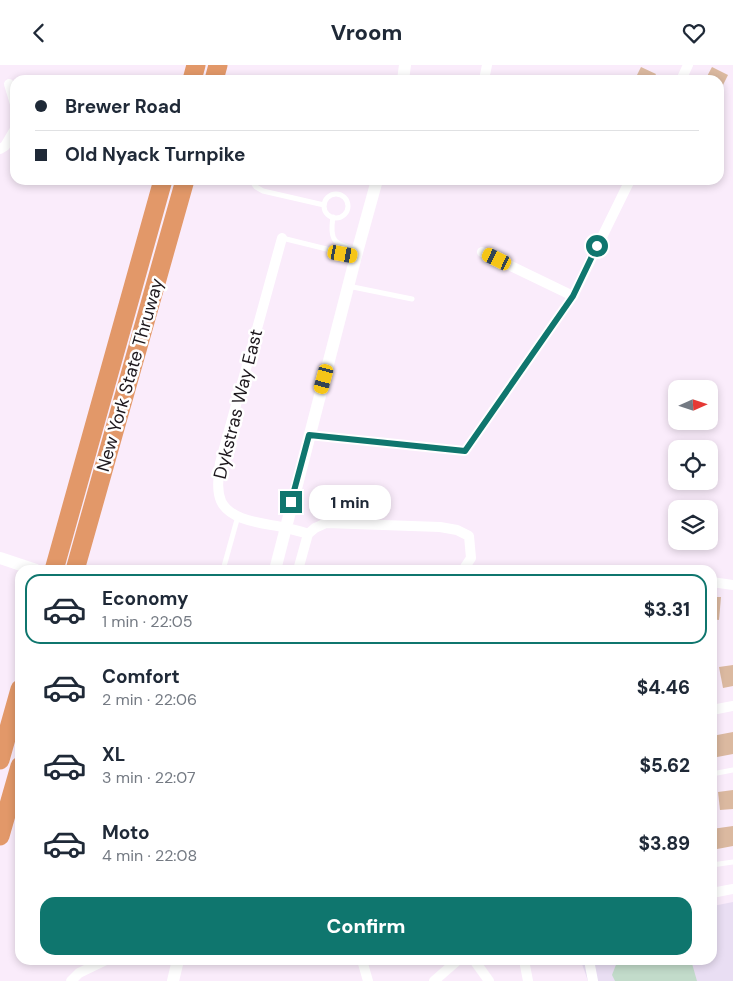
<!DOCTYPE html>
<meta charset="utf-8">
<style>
:root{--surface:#fff;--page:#f6f6f7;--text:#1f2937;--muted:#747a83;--line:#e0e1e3;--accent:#0f766e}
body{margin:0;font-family:"DM Sans",sans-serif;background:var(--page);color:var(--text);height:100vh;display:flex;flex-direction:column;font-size:19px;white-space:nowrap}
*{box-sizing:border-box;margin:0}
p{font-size:16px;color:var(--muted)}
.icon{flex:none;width:28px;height:28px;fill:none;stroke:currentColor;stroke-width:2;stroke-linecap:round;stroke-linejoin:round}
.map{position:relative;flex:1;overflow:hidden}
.drawer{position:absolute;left:15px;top:500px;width:702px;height:400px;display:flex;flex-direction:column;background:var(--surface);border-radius:15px;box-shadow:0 2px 8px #0003}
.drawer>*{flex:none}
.hud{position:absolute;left:10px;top:10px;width:714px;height:110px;border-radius:15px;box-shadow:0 2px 8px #0003;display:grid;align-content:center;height:110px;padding:0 25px;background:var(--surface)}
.needle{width:32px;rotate:87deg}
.controls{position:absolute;left:668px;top:315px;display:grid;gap:10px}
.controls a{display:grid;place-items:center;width:50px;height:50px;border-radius:10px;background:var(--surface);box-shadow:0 2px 8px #0003;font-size:25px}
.end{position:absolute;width:22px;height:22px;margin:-11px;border:6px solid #0f766e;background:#fff;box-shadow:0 0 0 2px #fff}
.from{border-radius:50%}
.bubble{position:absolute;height:35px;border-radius:15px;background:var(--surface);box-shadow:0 2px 8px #0003;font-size:16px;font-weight:800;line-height:35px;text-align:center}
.car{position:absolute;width:15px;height:30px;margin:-15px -8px;border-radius:6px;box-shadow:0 0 4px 1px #0007;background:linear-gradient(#f5c518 24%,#345 0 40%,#f5c518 0 76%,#345 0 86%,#f5c518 0)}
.hud b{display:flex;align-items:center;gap:18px;height:48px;font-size:19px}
.hud b+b{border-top:1px solid var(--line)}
.hud i{width:12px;height:12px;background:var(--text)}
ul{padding:9px 0 0;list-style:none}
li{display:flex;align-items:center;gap:15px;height:70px;margin:0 10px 8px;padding:0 15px;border:2px solid transparent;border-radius:15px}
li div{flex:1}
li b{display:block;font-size:19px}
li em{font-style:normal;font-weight:800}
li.current{border-color:var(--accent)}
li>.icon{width:45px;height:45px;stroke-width:1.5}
.cta{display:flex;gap:10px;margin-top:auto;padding:10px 25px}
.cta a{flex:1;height:58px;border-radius:15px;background:var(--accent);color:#fff;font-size:20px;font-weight:800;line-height:58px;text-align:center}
header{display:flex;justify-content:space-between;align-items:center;height:65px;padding:0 25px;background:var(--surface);font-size:22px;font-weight:800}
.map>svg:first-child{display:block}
.education{fill:#e9def3}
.green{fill:#c2dbca}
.building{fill:#dbb9a0}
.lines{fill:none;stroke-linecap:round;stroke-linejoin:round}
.service{stroke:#fff;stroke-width:5}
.minor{stroke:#fff;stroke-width:10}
.tertiary{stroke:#fff;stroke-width:12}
.motorway{stroke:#e29869;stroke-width:19}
.route{stroke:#0f766e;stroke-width:6}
.labels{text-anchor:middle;stroke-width:5;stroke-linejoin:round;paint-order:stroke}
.street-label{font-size:18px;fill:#1d181d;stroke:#fff}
</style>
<header><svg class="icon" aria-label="back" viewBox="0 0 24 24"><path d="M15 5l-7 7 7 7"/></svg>Vroom<svg class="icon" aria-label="heart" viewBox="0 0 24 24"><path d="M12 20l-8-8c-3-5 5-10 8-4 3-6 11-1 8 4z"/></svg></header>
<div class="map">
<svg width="733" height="916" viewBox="0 0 733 916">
<rect width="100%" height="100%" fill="#faecfb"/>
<polygon class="education" points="733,837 733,916 588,916 582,899 583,895 712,895 713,841"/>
<polygon class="green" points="625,895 691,895 697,916 615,916 612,910 617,897"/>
<g class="building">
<polygon points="641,2 656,9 653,15 642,15 636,12"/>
<polygon points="712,2 728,10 719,28 719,15 705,15"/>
<polygon points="712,532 721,532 719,555 712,554"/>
<polygon points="733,600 733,621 723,623 719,602"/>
<polygon points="733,667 733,689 712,693 712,671"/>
<polygon points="733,725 733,744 720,745 718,727"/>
<polygon points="733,761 733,781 712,785 712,764"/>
</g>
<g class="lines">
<g class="service">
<polyline points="251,115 256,122 263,126 324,140"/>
<circle cx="336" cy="141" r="12"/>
<path d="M 333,152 C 329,177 335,179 357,185"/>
<polyline points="282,173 355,191"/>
<polyline points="348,221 412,234"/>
<polyline points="223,505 238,451"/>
<polyline points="712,709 733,705"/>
<polyline points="712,800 733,797"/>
<polyline points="205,895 218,895"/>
</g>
<g class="minor">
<polyline points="484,15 487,0"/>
<polyline points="681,15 688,0"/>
<polyline points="9,19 15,39"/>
<polyline points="0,84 5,81 15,64"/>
<path d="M 282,173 L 220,398 C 219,410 216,424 221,436 C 230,456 263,458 282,462 C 291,464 300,466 308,469"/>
<polyline points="482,187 573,231"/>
<polyline points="309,370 465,386 573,231 630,115"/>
<polyline points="298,505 308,469 315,463 326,458 440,462 457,465 469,471 471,493 463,505"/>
<polyline points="712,517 733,520"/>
<polyline points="712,645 733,641"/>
<polyline points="712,828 733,824"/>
<polyline points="362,895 368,916"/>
<polyline points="474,895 489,916"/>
<polyline points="524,895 528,916"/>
<polyline points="589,895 593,916"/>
<polyline points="71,916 79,908 106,895"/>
<polyline points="434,916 458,895"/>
</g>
<g class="tertiary">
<polyline points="403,15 405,0"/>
<polyline points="0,493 36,505"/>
<polyline points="275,505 356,191 377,115"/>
<polyline points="173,916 178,895"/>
</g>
<g class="motorway">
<polyline points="192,15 196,0"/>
<polyline points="214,15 218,0"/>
<polyline points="54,505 163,115"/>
<polyline points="75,505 185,115"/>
<polyline points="0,695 20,624"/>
<polyline points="0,771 20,701"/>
</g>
</g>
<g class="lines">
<polyline class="route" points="291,437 309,370 465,386 573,231 597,181"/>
</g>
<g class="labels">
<g class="street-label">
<text transform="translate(130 310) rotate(-74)" y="6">New York State Thruway</text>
<text transform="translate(238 339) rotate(-76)" y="6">Dykstras Way East</text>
</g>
</g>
</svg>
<div class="controls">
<a><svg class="needle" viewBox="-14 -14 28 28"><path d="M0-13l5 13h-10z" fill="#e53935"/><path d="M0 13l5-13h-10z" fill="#747a83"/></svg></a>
<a><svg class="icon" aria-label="locate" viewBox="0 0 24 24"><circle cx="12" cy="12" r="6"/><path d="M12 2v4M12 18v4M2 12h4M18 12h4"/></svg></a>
<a><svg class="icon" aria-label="layers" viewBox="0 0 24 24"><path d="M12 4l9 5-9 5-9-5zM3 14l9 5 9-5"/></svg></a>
</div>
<i class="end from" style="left:597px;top:181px"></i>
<i class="end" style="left:291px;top:437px"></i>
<div class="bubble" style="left:309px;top:420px;width:82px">1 min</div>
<i class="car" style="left:343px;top:189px;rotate:100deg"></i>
<i class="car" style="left:497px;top:194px;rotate:296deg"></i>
<i class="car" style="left:324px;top:314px;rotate:195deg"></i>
<div class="hud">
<b><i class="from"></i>Brewer Road</b>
<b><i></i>Old Nyack Turnpike</b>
</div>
<section class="drawer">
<ul>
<li class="current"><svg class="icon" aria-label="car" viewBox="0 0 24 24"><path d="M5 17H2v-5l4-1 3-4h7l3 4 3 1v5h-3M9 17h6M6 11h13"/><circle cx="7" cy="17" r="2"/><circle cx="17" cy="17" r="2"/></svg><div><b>Economy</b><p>1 min · 22:05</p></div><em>$3.31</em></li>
<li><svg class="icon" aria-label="car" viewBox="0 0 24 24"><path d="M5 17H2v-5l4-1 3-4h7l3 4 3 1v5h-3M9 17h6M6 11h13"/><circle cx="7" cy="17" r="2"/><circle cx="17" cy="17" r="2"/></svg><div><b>Comfort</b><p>2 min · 22:06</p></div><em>$4.46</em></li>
<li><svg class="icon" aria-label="car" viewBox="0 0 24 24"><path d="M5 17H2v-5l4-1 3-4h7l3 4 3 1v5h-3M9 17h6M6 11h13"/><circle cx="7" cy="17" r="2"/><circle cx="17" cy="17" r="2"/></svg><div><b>XL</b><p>3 min · 22:07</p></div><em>$5.62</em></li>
<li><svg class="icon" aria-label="car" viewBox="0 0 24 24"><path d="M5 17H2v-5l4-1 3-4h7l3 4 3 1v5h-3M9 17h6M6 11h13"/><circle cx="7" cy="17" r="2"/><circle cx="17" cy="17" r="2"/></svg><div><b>Moto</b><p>4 min · 22:08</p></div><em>$3.89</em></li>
</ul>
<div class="cta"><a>Confirm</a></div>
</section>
</div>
